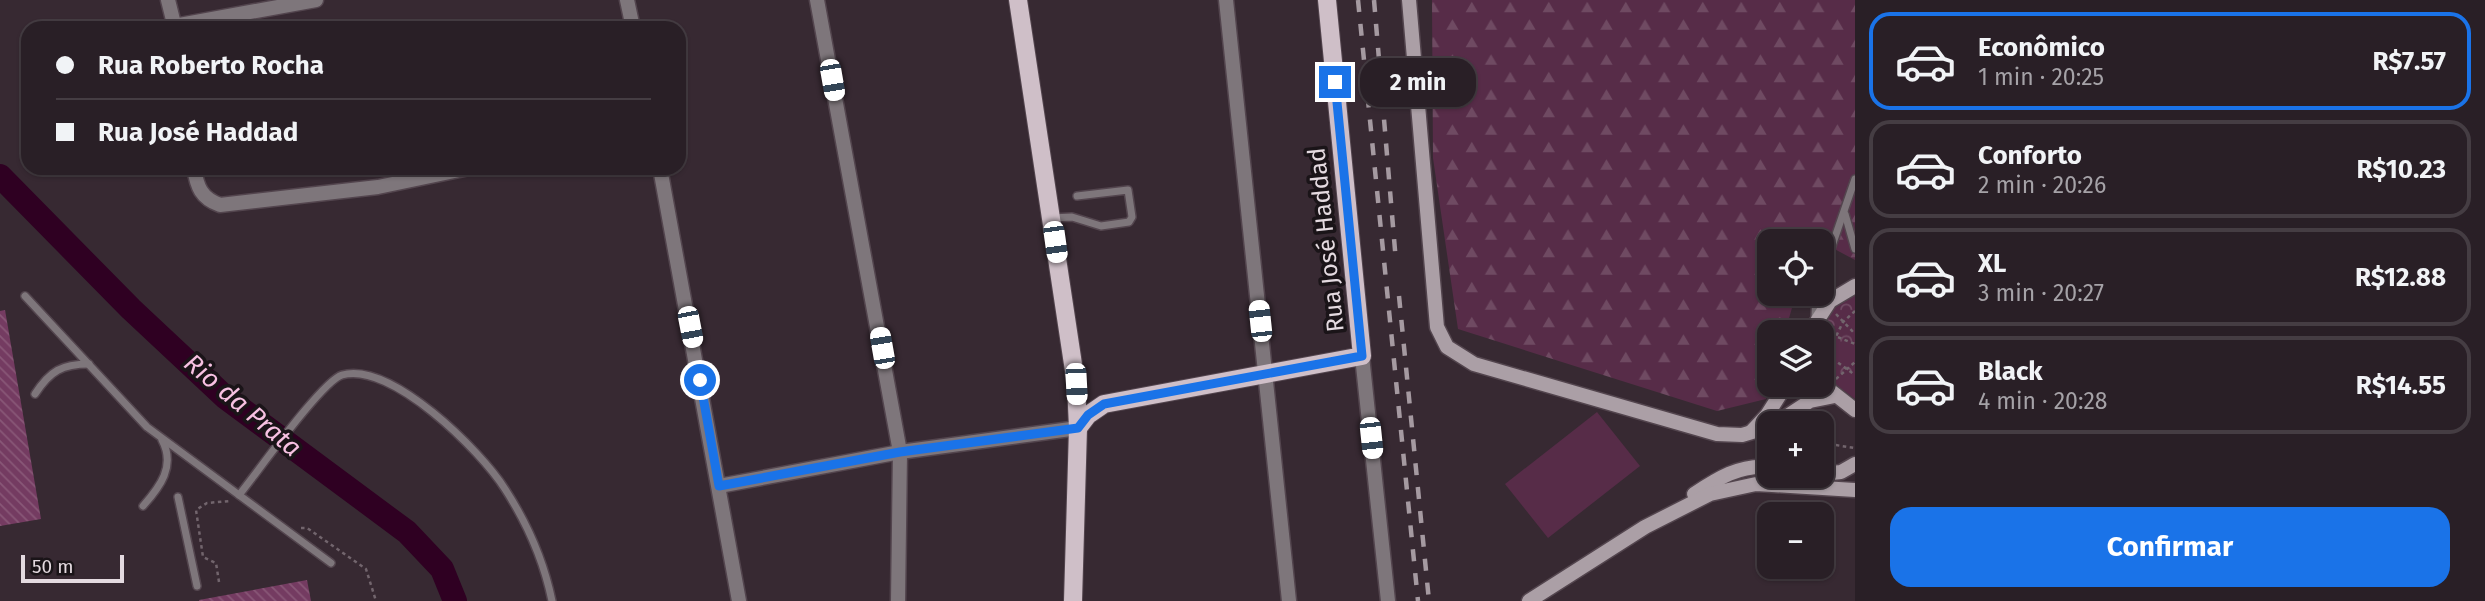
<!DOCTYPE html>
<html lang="pt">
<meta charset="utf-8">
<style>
:root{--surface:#291f26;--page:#31272e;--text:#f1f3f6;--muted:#a5a2a7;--line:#453d43;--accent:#1a73e8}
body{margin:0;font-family:"Fira Sans",sans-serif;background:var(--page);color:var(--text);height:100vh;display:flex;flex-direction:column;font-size:26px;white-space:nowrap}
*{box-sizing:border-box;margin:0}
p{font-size:23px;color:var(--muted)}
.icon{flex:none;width:38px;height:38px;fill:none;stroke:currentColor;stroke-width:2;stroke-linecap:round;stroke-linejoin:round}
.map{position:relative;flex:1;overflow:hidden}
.drawer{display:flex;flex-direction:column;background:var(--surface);width:630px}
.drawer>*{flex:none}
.banner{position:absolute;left:21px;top:21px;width:665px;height:154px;border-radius:21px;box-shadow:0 2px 5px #0004,0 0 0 2px var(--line);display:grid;align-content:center;height:154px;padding:0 35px;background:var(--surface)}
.buttons{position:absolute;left:1757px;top:229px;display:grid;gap:14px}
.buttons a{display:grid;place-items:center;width:77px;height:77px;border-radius:14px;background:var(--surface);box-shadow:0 2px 5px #0004,0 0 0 2px var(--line);font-size:35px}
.scale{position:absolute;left:21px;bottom:18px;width:103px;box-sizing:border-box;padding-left:7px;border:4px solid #e4dae0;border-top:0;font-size:19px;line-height:24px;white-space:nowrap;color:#e4dae0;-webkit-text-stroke:5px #1a1418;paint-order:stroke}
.end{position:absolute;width:32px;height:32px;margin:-16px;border:9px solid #1a73e8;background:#fff;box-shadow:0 0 0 4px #fff}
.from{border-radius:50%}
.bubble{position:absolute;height:49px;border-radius:21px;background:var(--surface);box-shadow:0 2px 5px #0004,0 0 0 2px var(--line);font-size:23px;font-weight:700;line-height:49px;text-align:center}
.car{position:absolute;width:21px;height:42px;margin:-21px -10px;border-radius:9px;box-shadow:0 0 5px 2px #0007;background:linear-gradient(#fff 24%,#345 0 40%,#fff 0 76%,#345 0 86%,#fff 0)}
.banner b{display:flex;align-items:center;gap:24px;height:66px;font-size:26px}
.banner b+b{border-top:2px solid var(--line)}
.banner i{width:18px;height:18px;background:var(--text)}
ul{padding:12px 0 0;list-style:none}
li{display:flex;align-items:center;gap:21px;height:98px;margin:0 14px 10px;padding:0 21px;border:4px solid var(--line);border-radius:21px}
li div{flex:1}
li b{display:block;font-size:26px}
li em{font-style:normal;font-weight:700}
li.on{border-color:var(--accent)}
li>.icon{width:63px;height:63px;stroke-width:1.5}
.cta{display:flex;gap:14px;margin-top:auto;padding:14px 35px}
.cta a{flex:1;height:80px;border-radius:21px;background:var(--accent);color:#fff;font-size:28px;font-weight:700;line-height:80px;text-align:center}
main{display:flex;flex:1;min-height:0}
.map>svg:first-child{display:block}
.grass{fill:#572c48}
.forest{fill:url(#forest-firs)}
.park{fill:url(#park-crowns)}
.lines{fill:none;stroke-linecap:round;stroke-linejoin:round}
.river{stroke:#2f0022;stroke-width:24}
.building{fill:url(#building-back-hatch)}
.lane-casing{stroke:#53454e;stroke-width:10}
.street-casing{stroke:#53454e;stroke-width:17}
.secondary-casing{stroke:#53454e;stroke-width:17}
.primary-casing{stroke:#53454e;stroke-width:20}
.path{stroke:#72656d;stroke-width:2.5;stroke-dasharray:3.5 3.5;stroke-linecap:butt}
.lane{stroke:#7e767b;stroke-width:7}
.street{stroke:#7e767b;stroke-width:14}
.secondary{stroke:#ab9fa6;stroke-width:14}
.primary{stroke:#cfbfc8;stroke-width:18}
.rail{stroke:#a59aa1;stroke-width:4.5;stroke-dasharray:12 12;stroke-linecap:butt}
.route{stroke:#1a73e8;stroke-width:9}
.labels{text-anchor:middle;stroke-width:7;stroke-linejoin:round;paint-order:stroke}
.street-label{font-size:24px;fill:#e4dae0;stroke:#1a1418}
.water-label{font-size:26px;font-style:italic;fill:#f7c1e2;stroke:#1a1418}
</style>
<main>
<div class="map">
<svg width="1855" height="601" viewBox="0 0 1855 601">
<defs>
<pattern id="forest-firs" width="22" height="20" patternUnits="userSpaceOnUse" patternTransform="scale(1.75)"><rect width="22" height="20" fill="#572c48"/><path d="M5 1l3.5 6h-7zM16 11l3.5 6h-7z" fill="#6f4a62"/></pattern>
<pattern id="park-crowns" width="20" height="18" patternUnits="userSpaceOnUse" patternTransform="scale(1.75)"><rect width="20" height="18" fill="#572c48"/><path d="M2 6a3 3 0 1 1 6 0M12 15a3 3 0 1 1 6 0" fill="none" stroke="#6f4a62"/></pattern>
<pattern id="building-back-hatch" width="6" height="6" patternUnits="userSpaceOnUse" patternTransform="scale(1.75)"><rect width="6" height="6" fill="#743b61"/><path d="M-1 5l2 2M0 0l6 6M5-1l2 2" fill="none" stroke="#885777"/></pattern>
</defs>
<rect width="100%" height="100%" fill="#372932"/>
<polygon class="grass" points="1597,412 1640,466 1548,538 1505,484"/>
<polygon class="forest" points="1432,0 1855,0 1855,260 1812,237 1810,241 1769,242 1769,294 1796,294 1785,332 1769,332 1770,385 1766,399 1717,411 1458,329 1433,158"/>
<path class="park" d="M 1855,294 L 1855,399 L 1822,374 C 1822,341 1816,308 1855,294 Z"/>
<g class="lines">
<polyline class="river" points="0,176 131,309 225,397 407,532 442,569 455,601"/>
</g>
<g class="building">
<polygon points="5,310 41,519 0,526 0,311"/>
<polygon points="307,580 311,601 199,601 199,600"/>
</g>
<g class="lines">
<g class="lane-casing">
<g id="lane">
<polyline points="1845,214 1855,249"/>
<polyline points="1052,218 1072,217 1101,226 1129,222 1132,217 1128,190 1077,196"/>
<polyline points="1822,275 1855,179"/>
<polyline points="25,296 147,427 331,563"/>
<polyline points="1815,318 1816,294"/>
<path d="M 35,394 C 50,371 62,364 89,364"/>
<path d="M 239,495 C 257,473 322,381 342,375 C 391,361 481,451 505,489 C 527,523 544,562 552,601"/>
<polyline points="178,497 197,586"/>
<path d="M 143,506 C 160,487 176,466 162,440"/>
</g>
</g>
<g class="street-casing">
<g id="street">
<polyline points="168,0 175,28"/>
<polyline points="627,0 633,28"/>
<polyline points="817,0 900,452 898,601"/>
<polyline points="1226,0 1289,601"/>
<polyline points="174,26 316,0"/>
<path d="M 194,168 C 197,187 201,198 220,205 L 378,187 L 469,168"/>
<polyline points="660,168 739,601"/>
<polyline points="1362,356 1388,601"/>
<polyline points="719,486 900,452 1078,428"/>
</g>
</g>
<g class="secondary-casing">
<g id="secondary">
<polyline points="1409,0 1437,327 1447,347 1474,364 1717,434 1742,435 1769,427"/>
<polyline points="1810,332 1830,301 1855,286"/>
<polyline points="1822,384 1855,410"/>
<polyline points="1775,424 1810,401 1835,396"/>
<polyline points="1752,431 1767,415 1786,385"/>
<polyline points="1822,474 1841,472 1855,464"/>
<path d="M 1694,494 C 1717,479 1740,464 1769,467"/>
<polyline points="1529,601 1645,527 1710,494 1756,484 1855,490"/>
</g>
</g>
<g class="primary-casing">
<g id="primary">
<polyline points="1018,0 1076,384 1078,428 1073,601"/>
<polyline points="1078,428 1088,415 1104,404 1362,356 1327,0"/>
</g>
</g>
<g class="path">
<polyline points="1855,311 1843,322 1830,349 1833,359 1855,375"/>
<polyline points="1836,314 1855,334"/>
<polyline points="1825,332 1855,344"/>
<polyline points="1836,379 1855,362"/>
<polyline points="1822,443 1855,448"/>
<polyline points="301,528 307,528 366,569 376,601"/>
<polyline points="219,582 216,563 203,557 196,510 207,503 230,501"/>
</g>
<use href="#lane" class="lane"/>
<use href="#street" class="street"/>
<use href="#secondary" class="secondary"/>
<use href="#primary" class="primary"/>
<g class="rail">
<polyline points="1358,0 1418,601"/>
<polyline points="1374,0 1396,262"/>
<polyline points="1399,296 1429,601"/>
</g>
</g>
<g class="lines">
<polyline class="route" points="700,380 719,486 900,452 1078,428 1088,415 1104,404 1362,356 1335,82"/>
</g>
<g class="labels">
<g class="street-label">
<text transform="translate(1326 240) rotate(-96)" y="8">Rua José Haddad</text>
</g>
<g class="water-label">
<text transform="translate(243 405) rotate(40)" y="9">Rio da Prata</text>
</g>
</g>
</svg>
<div class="buttons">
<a><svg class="icon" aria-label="locate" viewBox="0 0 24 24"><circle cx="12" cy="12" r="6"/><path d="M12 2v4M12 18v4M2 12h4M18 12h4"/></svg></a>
<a><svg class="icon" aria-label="layers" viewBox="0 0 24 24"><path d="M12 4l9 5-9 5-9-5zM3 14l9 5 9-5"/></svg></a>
<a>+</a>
<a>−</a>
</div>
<div class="scale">50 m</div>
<i class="end from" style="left:700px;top:380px"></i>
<i class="end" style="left:1335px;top:82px"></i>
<div class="bubble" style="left:1360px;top:58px;width:116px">2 min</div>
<i class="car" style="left:832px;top:80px;rotate:170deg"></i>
<i class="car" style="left:1055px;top:242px;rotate:172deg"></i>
<i class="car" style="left:1260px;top:321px;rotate:354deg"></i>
<i class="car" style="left:690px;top:327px;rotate:169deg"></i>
<i class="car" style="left:882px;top:348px;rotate:350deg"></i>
<i class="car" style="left:1076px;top:384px;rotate:177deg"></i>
<i class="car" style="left:1371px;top:438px;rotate:174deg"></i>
<div class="banner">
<b><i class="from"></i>Rua Roberto Rocha</b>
<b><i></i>Rua José Haddad</b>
</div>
</div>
<section class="drawer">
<ul>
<li class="on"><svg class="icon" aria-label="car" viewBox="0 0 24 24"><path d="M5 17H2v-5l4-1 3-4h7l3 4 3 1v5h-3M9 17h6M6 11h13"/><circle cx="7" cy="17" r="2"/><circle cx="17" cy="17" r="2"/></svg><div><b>Econômico</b><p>1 min · 20:25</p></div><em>R$7.57</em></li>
<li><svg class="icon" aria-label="car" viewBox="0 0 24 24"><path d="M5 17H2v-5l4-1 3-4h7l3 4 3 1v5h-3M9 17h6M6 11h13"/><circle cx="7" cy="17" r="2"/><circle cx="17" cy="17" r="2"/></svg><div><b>Conforto</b><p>2 min · 20:26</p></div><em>R$10.23</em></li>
<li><svg class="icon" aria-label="car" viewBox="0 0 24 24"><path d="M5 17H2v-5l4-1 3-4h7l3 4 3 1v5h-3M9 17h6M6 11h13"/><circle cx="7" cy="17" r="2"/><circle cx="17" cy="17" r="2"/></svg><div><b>XL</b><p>3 min · 20:27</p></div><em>R$12.88</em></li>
<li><svg class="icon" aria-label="car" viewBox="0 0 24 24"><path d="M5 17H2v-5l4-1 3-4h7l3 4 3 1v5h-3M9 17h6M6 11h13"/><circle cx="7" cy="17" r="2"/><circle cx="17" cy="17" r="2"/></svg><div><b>Black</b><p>4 min · 20:28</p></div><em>R$14.55</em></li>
</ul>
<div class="cta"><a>Confirmar</a></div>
</section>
</main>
